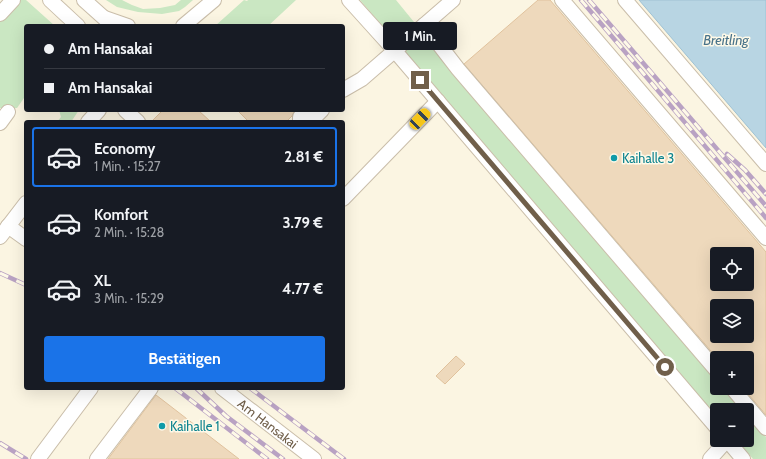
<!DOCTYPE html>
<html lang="de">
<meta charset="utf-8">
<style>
:root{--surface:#171b24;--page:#242831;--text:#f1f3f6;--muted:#9ea1a6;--line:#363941;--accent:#1a73e8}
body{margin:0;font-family:Cabin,sans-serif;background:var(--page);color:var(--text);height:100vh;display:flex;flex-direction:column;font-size:15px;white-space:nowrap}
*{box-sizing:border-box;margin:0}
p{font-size:13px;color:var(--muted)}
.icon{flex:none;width:22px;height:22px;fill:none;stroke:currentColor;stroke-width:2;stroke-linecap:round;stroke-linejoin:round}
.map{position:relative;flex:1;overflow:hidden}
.side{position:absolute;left:24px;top:120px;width:321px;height:270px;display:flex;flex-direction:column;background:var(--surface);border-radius:4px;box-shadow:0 4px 16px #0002}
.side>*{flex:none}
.top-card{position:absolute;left:24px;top:24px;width:321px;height:88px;border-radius:4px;box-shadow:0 4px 16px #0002;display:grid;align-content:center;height:88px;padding:0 20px;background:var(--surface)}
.fabs{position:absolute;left:710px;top:247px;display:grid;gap:8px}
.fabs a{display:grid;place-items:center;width:44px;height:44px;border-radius:4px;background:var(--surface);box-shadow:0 4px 16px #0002;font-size:20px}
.end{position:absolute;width:18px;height:18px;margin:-9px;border:5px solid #705f4a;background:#fff;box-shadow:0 0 0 2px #fff}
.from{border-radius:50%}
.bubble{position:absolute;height:28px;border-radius:4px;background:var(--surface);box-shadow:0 4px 16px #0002;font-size:13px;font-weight:700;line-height:28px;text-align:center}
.car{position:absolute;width:12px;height:24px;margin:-12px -6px;border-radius:5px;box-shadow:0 0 3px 1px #0007;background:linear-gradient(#f5c518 24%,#345 0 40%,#f5c518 0 76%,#345 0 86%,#f5c518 0)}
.top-card b{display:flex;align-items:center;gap:14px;height:38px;font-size:15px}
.top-card b+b{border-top:1px solid var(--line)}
.top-card i{width:10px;height:10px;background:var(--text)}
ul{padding:7px 0 0;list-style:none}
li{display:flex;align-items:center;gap:12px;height:60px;margin:0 8px 6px;padding:0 12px;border:2px solid transparent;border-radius:4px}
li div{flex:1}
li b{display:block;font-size:15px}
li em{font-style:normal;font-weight:700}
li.current{border-color:var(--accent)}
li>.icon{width:36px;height:36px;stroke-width:1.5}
.primary-button{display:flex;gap:8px;margin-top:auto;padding:8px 20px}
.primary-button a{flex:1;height:46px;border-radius:4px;background:var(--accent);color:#fff;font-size:16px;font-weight:700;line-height:46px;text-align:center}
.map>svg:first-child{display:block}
.green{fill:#cae7c2}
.water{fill:#b8d5e3;stroke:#9fc2d4}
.building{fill:#eed9bc;stroke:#e0c29d;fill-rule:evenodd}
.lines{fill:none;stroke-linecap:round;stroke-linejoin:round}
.minor-casing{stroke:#cabeaa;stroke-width:16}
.minor{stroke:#fff;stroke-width:14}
.rail-casing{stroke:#b9a2c3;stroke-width:4.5}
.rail{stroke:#fef9e8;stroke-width:3;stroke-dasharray:9;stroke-linecap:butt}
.route{stroke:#705f4a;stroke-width:5}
.culture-dot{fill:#0f9aa8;stroke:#fef9e8;stroke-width:1.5}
.labels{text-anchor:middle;stroke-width:3;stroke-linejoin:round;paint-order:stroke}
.culture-label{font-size:13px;fill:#0d838f;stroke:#fef9e8;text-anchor:start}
.street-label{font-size:13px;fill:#705f4a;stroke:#fef9e8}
.water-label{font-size:14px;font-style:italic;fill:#49738a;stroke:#fef9e8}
</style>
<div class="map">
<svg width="766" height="459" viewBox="0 0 766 459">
<rect width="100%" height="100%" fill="#fbf5e2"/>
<g class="green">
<polygon points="17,0 26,0 55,26 26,26 26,99 24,98 17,108 0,108 0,18"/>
<polygon points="106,0 122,0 132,5 143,9 160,8 175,5 181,0 193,0 185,7 179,11 162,14 138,12 117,7"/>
<polygon points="244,0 247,1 248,0 296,0 268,26 215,26"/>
<polygon points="360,0 396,0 454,71 717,379 717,388 724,388 743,410 717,410 717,417"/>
<polygon points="59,110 79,110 71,122 57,122 61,117"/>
<polygon points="747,414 766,437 766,459 753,459 737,440 747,440"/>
</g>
<polygon class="water" points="639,0 766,0 766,148"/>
<g class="building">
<path d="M 538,0 L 550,0 L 766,252 L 766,415 L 743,388 L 747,388 L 747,358 L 717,358 L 464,64 ZM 717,254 L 747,254 L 747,284 L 717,284 ZM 717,306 L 747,306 L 747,336 L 717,336 Z"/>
<polygon points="163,110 198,110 211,122 151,122"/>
<polygon points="237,110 295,110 292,116 286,122 249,122"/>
<polygon points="456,356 465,364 445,384 436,376"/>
<polygon points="156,395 239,459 108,459"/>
</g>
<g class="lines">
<g class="minor-casing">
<g id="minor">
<polyline points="50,0 78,26"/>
<polyline points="84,0 113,26"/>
<polyline points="349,0 395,51 717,428"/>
<polyline points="562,0 766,238"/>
<polyline points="625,0 766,164"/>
<polyline points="0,14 13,0"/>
<polyline points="105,18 128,26"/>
<polyline points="424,25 458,69 717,371"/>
<polyline points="183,26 214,0"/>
<polyline points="343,90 362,79 453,0"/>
<polyline points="125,110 138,122"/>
<polyline points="88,122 99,110"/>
<polyline points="300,122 300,117 307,110"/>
<polyline points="310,122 322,110"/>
<polyline points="0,123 8,112"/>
<polyline points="343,199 438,101"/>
<polyline points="8,226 26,239"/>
<polyline points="0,237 26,203"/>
<path id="s1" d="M 222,388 L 314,459"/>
<polyline points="732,388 766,428"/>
<polyline points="38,459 91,388"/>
<polyline points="97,459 151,388"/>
<polyline points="710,459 727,440 743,459"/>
</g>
</g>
<use href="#minor" class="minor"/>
<g class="rail-casing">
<g id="rail">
<polyline points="581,0 766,218"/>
<polyline points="589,0 766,206"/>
<polyline points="727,154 745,170 766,194"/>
<polyline points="0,273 26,285"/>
<polyline points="175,388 267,459"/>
<polyline points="196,388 226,416 283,459"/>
<polyline points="250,388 344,459"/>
<polyline points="0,443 26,459"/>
</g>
</g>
<use href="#rail" class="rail"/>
</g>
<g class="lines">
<polyline class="route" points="420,80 665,367"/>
</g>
<g class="culture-dot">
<circle cx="614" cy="158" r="4"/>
<circle cx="162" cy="426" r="4"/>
</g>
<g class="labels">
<g class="culture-label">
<text x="622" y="163">Kaihalle 3</text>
<text x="170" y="431">Kaihalle 1</text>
</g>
<g class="street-label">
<text dy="5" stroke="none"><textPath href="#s1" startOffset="58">Am Hansakai</textPath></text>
</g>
<g class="water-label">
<text x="726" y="45">Breitling</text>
</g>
</g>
</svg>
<div class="fabs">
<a><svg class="icon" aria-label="locate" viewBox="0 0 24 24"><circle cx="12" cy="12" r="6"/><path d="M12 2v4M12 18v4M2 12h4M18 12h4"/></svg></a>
<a><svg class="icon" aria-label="layers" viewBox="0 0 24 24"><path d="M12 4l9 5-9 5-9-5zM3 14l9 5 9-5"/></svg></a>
<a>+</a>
<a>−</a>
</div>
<i class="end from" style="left:665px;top:367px"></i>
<i class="end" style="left:420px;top:80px"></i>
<div class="bubble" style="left:383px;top:22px;width:74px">1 Min.</div>
<i class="car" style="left:420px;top:119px;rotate:44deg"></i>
<div class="top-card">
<b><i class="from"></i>Am Hansakai</b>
<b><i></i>Am Hansakai</b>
</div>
<section class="side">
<ul>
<li class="current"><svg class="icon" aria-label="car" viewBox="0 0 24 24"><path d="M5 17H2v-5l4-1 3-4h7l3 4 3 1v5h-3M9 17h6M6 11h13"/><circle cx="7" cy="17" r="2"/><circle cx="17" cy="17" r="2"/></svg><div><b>Economy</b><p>1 Min. · 15:27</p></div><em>2.81 €</em></li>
<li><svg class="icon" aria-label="car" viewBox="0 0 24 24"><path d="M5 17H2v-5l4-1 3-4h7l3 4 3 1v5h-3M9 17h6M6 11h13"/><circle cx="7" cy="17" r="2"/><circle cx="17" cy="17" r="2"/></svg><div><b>Komfort</b><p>2 Min. · 15:28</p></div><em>3.79 €</em></li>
<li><svg class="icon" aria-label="car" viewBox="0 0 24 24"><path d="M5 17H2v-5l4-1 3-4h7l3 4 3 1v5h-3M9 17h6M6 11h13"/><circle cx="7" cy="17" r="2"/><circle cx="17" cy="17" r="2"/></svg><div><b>XL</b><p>3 Min. · 15:29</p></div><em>4.77 €</em></li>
</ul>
<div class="primary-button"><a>Bestätigen</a></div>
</section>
</div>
